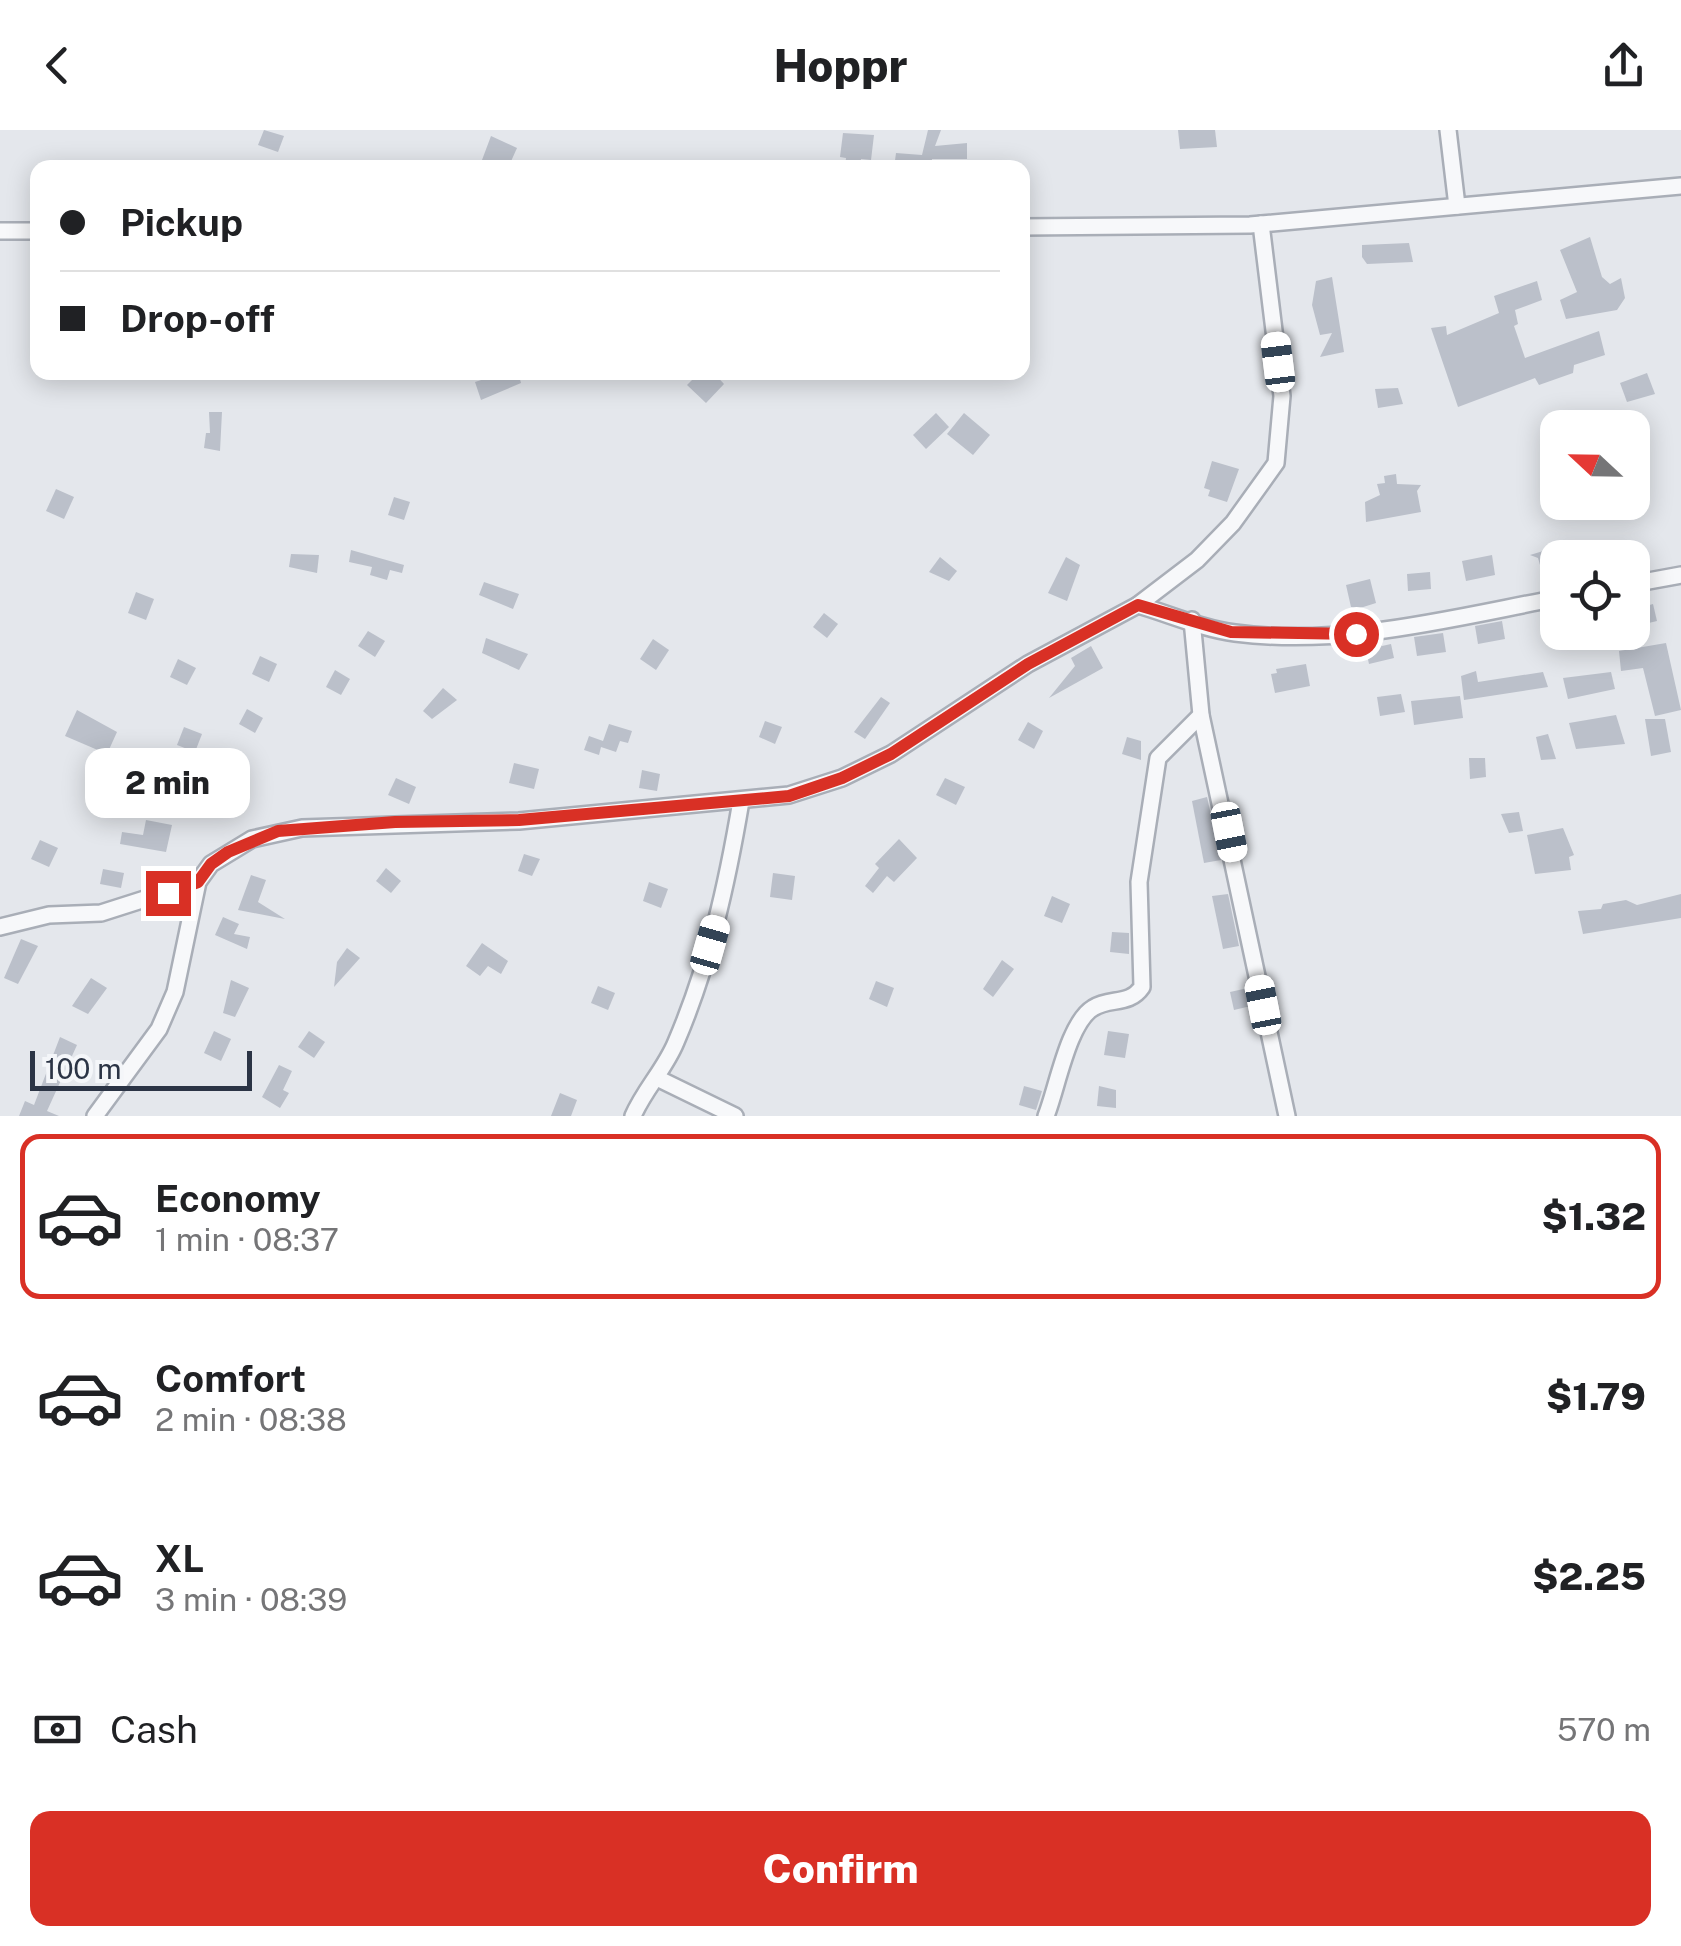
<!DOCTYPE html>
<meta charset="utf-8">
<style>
:root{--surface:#fff;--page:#f6f6f6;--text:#202124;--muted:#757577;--line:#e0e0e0;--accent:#d93025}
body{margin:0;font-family:"Public Sans",sans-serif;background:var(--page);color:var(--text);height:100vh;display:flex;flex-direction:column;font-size:38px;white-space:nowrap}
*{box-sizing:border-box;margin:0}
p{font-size:32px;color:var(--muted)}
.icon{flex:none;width:55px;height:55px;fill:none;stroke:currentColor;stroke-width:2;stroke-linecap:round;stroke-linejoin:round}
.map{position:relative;height:986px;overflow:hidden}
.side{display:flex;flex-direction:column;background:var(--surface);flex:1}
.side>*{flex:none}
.guide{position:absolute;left:30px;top:30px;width:1000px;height:220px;border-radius:20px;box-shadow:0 5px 25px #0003;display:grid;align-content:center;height:220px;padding:0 30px;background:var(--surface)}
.needle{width:65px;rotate:292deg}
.tools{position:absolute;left:1540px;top:280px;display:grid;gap:20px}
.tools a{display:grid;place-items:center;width:110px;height:110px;border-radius:20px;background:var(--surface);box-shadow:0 5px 25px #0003;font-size:50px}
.scale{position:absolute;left:30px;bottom:25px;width:222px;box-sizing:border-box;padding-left:10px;border:5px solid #2b3445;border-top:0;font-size:28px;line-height:35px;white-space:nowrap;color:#2b3445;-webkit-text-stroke:8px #f4f6f9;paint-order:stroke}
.end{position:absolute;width:45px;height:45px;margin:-22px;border:12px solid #d93025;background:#fff;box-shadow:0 0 0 5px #fff}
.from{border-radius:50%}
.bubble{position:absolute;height:70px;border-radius:20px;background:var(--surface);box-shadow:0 5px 25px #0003;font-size:32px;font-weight:800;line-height:70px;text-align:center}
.car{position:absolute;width:30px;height:60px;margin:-30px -15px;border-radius:12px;box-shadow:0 0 8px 2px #0007;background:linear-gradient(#fff 24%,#345 0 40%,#fff 0 76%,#345 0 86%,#fff 0)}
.guide b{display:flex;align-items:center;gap:35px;height:95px;font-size:38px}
.guide b+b{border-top:2px solid var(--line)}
.guide i{width:25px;height:25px;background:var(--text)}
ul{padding:18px 0 0;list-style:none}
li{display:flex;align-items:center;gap:30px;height:165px;margin:0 20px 15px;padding:0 10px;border:5px solid transparent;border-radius:20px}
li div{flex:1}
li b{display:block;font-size:38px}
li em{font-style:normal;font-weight:800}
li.selected{border-color:var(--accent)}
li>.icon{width:90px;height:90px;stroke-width:1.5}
.pay{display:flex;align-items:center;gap:25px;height:110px;padding:0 30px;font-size:38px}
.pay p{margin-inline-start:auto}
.primary-button{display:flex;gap:20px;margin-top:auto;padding:20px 30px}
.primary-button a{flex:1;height:115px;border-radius:20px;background:var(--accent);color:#fff;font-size:40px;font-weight:800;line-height:115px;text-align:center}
header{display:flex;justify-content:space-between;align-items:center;height:130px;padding:0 30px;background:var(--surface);font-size:45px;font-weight:800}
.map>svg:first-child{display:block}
.building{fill:#bbc0ca}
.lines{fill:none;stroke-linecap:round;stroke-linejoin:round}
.street-casing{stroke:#a9aeb7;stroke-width:20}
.street{stroke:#f7f8fa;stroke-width:15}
.route{stroke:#d93025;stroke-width:12}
</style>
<header><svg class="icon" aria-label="back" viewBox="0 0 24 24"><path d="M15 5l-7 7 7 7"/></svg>Hoppr<svg class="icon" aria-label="share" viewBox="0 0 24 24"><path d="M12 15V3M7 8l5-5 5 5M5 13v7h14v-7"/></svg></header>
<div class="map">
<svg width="1681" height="986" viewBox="0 0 1681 986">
<rect width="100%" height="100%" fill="#e4e7ec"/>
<g class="building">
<polygon points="264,0 284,6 278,22 258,15"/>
<polygon points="928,0 941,0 935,16 967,13 967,29 932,29 931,38 894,38 896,23 922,25"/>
<polygon points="1178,0 1215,0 1217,17 1180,19"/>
<polygon points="843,3 874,5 871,30 861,29 860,38 845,38 846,28 840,27"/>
<polygon points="491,6 517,18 508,38 479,38"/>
<polygon points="1590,107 1602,147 1610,154 1621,148 1625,168 1617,180 1566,189 1560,170 1577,162 1560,120"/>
<polygon points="1409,113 1413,132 1367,134 1362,127 1362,115"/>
<polygon points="1332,147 1344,222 1320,227 1332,203 1320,205 1312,175 1316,151"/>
<polygon points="1537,151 1542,170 1515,180 1518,194 1514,196 1525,228 1599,201 1605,225 1574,235 1573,243 1539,255 1535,248 1458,277 1431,198 1446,196 1447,205 1499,183 1494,166"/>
<polygon points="506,242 518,242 521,253 481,270 475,252"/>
<polygon points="700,242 713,242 724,254 706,273 687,255"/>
<polygon points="1647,243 1655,264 1627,272 1620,253"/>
<polygon points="1398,258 1403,274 1378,278 1375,259"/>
<polygon points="209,282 222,282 220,321 204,318 206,303 210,303"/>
<polygon points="936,283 949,297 926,319 913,305"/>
<polygon points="964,283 990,305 973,325 947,304"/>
<polygon points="1212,331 1239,339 1227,372 1208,366 1210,360 1204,358"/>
<polygon points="1396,344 1397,354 1421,355 1417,361 1421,382 1366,392 1365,372 1380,365 1377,354 1385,353 1384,346"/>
<polygon points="56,359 74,367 64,389 46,381"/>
<polygon points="394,367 410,372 404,390 388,385"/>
<polygon points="1563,415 1566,428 1558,428 1556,456 1548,433 1540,435 1538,428 1530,425"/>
<polygon points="351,420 404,435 402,443 390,440 387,450 370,445 372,437 349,432"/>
<polygon points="291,424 319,425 317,443 289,437"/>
<polygon points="1492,425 1495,445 1466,451 1462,431"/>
<polygon points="940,427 957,441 949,451 929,442"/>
<polygon points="1066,427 1080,435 1067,471 1048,463"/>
<polygon points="1430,442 1431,459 1408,461 1407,444"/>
<polygon points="1370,449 1376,473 1357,479 1351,477 1346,455"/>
<polygon points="484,452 519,464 513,479 479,465"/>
<polygon points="136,462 154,469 146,490 128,483"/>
<polygon points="1653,474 1657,491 1632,497 1632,480"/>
<polygon points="824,483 838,494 827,508 813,497"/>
<polygon points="1502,491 1505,509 1478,514 1475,496"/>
<polygon points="368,501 385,511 375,527 358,516"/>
<polygon points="1443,503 1446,522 1417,526 1414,507"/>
<polygon points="486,508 528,524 519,540 482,523"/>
<polygon points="653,509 669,520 656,540 640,529"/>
<polygon points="1381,513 1382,516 1391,514 1394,528 1369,534 1365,516"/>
<polygon points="1666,513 1681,580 1655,586 1643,538 1621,541 1619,521"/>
<polygon points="1091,516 1103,538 1049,568 1075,536 1071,528"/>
<polygon points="260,526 277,534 269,552 252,544"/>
<polygon points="178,529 196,538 187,555 170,547"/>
<polygon points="1306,534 1310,556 1275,563 1271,544 1277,543 1276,539"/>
<polygon points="335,540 350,549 341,565 326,557"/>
<polygon points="1476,541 1478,552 1543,542 1548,557 1464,570 1461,546"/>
<polygon points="1611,542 1615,559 1568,569 1563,548"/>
<polygon points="443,558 457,570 432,589 423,581"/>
<polygon points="1401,564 1405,582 1380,586 1377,567"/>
<polygon points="1460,566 1463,588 1414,595 1411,571"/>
<polygon points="881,567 890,573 865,609 854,602"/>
<polygon points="247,579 263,588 255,603 239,594"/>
<polygon points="77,580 117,602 107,624 65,606"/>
<polygon points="1616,585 1625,614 1576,619 1569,593"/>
<polygon points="1645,589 1665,589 1671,622 1651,626"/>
<polygon points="765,591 782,597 775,614 759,607"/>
<polygon points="1028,592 1043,601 1034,619 1018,610"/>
<polygon points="609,594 632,601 628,613 620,611 616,622 601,617 599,625 584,620 589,606 603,611"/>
<polygon points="184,597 202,604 195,622 177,615"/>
<polygon points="1548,604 1556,629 1541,630 1536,607"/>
<polygon points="1127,607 1141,611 1141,630 1122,624"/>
<polygon points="1469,628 1485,628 1486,647 1470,649"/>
<polygon points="514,633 539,639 534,659 509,653"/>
<polygon points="642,640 660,644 657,661 639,658"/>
<polygon points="396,648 416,657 409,674 388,665"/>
<polygon points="945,648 965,657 956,675 936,665"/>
<polygon points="1207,667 1221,730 1204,733 1192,671"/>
<polygon points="1519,682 1523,701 1509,703 1501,684"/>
<polygon points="146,690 172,695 166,722 120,714 122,702 143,705"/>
<polygon points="1563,698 1574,725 1569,727 1571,740 1535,744 1527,705"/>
<polygon points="899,709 917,728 894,752 887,746 873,763 865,756 879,738 875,734"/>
<polygon points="40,710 58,718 49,737 31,729"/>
<polygon points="524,724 540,729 532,746 518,741"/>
<polygon points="386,738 401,751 391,763 376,751"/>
<polygon points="103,739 124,743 121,758 100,754"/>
<polygon points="773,743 795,746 792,770 770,767"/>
<polygon points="251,745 266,750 258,772 285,789 238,780"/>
<polygon points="649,752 668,759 661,778 643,771"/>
<polygon points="1228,764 1239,816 1223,819 1212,766"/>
<polygon points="1681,764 1681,788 1583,804 1578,781 1601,779 1603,774 1626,770 1637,775"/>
<polygon points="1052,766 1070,774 1062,793 1044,786"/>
<polygon points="223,787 239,794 234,804 250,807 247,819 215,805"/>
<polygon points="1112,802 1129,803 1129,824 1110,822"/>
<polygon points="21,809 38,816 18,854 4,848"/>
<polygon points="482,813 508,831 501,844 488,836 480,846 466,836"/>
<polygon points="347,818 360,828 334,857 337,832"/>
<polygon points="1002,830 1014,839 993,867 983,859"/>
<polygon points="91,848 107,858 88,884 72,876"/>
<polygon points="231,850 249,858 235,887 223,883"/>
<polygon points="876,851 894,858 887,877 869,869"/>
<polygon points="598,856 615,863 608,880 591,873"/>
<polygon points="1248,858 1251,876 1234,880 1230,862"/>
<polygon points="214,901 231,909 221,931 204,923"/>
<polygon points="309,901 325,912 314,928 298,917"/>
<polygon points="1108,901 1129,904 1125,928 1104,925"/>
<polygon points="60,907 77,915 47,981 59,986 19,986 25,971 34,975"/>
<polygon points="279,935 292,941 283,960 289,963 280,978 262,967"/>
<polygon points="1024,956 1042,961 1036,980 1019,975"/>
<polygon points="1099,956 1116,960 1116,978 1097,976"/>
<polygon points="560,963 577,970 571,986 551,986"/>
</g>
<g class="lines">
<g class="street-casing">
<g id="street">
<polyline points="1448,0 1457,76"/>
<polyline points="1022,97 1250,95 1681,56"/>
<polyline points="0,101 38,101"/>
<polyline points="1632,454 1681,445"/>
<path d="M 1138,475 C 1169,484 1203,499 1235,503 C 1343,517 1452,488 1558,468"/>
<polyline points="1192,490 1201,585 1287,986"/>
<polyline points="0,797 49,785 101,783 198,752"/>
<polyline points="657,948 735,986"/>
<polyline points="95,986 159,899 175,862 198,752 211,734 252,709 302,698 519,691 789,665 842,648 891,624 1028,534 1138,475 1197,430 1233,393 1276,333 1282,266 1261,94"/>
<path d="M 633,986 C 644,960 665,939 676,912 C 709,835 727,754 741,671"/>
<path d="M 1046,986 C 1057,959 1068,893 1093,878 C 1110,867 1129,876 1142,857 L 1139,752 L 1158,628 L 1201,585"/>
</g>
</g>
<use href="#street" class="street"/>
</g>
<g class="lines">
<polyline class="route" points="168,763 198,752 211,734 228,722 278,701 395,692 519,690 789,666 842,648 891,624 1028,534 1138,475 1231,502 1356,504"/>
</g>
</svg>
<div class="tools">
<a><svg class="needle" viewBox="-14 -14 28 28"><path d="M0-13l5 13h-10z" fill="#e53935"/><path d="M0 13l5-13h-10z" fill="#757577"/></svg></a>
<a><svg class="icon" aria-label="locate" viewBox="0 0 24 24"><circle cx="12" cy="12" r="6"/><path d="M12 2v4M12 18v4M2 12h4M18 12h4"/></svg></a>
</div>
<div class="scale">100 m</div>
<i class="end from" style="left:1356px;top:504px"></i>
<i class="end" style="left:168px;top:763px"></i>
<div class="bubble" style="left:85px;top:618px;width:165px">2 min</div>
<i class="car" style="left:1278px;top:232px;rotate:353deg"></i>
<i class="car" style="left:1229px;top:702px;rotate:169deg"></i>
<i class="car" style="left:710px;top:815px;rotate:16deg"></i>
<i class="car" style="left:1263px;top:875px;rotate:349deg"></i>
<div class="guide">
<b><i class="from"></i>Pickup</b>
<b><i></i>Drop-off</b>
</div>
</div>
<section class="side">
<ul>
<li class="selected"><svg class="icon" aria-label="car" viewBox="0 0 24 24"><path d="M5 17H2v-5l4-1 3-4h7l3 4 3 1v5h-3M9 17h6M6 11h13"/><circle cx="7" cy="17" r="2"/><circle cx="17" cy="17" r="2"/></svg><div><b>Economy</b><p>1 min · 08:37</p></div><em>$1.32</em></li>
<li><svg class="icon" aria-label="car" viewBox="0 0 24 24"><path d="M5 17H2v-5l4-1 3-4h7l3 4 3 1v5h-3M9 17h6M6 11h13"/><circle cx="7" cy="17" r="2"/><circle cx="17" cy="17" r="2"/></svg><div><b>Comfort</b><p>2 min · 08:38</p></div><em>$1.79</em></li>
<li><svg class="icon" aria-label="car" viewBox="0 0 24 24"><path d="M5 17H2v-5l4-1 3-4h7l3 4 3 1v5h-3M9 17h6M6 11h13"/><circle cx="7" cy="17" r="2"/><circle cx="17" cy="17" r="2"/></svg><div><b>XL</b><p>3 min · 08:39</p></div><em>$2.25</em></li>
</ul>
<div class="pay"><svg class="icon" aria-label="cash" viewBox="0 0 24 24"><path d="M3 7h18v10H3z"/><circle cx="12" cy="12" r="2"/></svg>Cash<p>570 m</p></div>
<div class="primary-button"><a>Confirm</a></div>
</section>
